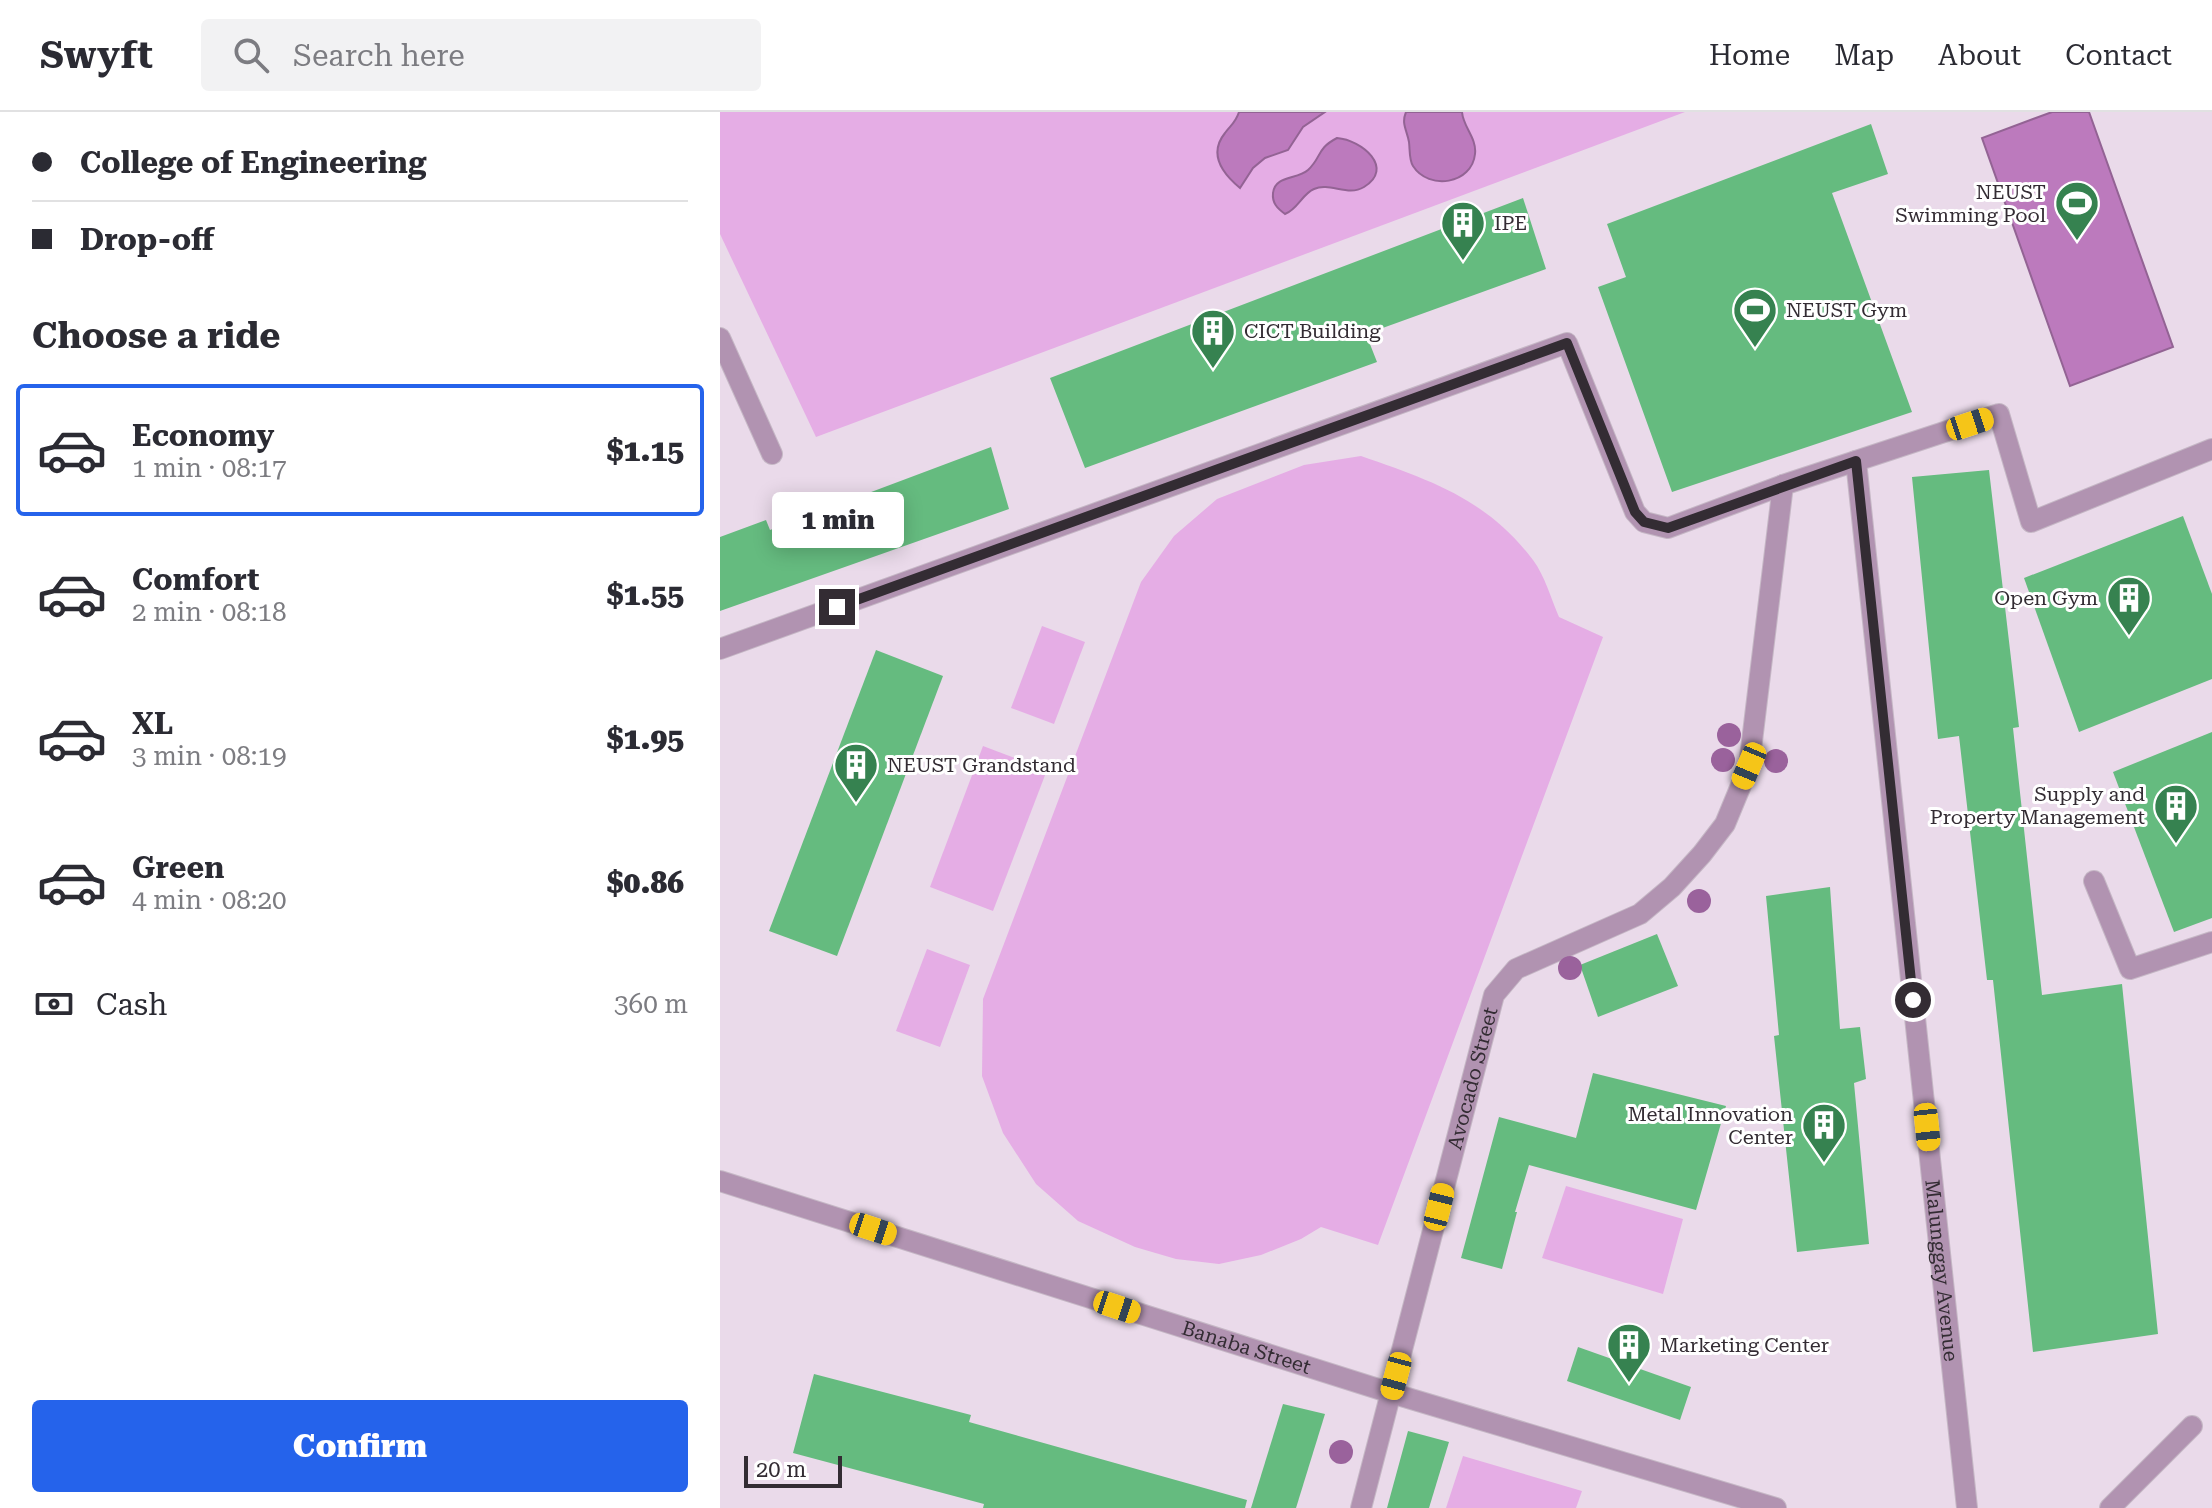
<!DOCTYPE html>
<meta charset="utf-8">
<style>
:root{--surface:#fff;--page:#f2f2f3;--text:#2b2b33;--muted:#7c7c81;--line:#e1e1e2;--accent:#2563eb}
body{margin:0;font-family:"Roboto Serif",serif;background:var(--page);color:var(--text);height:100vh;display:flex;flex-direction:column;font-size:30px;white-space:nowrap}
*{box-sizing:border-box;margin:0}
p{font-size:26px;color:var(--muted)}
.icon{flex:none;width:44px;height:44px;fill:none;stroke:currentColor;stroke-width:2;stroke-linecap:round;stroke-linejoin:round}
.map{position:relative;flex:1;overflow:hidden}
.drawer{display:flex;flex-direction:column;background:var(--surface);width:720px}
.drawer>*{flex:none}
.banner{display:grid;align-content:center;height:176px;padding:0 32px;background:var(--surface)}
.scale{position:absolute;left:24px;bottom:20px;width:98px;box-sizing:border-box;padding-left:8px;border:4px solid #332c33;border-top:0;font-size:22px;line-height:28px;white-space:nowrap;color:#332c33;-webkit-text-stroke:6px #fff;paint-order:stroke}
.end{position:absolute;width:36px;height:36px;margin:-18px;border:10px solid #332c33;background:#fff;box-shadow:0 0 0 4px #fff}
.from{border-radius:50%}
.bubble{position:absolute;height:56px;border-radius:8px;background:var(--surface);box-shadow:0 4px 20px #0003;font-size:26px;font-weight:800;line-height:56px;text-align:center}
.car{position:absolute;width:24px;height:48px;margin:-24px -12px;border-radius:10px;box-shadow:0 0 6px 2px #0007;background:linear-gradient(#f5c518 24%,#345 0 40%,#f5c518 0 76%,#345 0 86%,#f5c518 0)}
.banner b{display:flex;align-items:center;gap:28px;height:76px;font-size:30px}
.banner b+b{border-top:2px solid var(--line)}
.banner i{width:20px;height:20px;background:var(--text)}
ul{padding:0;list-style:none}
li{display:flex;align-items:center;gap:24px;height:132px;margin:0 16px 12px;padding:0 16px;border:4px solid transparent;border-radius:8px}
li div{flex:1}
li b{display:block;font-size:30px}
li em{font-style:normal;font-weight:800}
li.on{border-color:var(--accent)}
li>.icon{width:72px;height:72px;stroke-width:1.5}
h2{padding:0 32px;font-size:36px;line-height:96px}
.pay{display:flex;align-items:center;gap:20px;height:88px;padding:0 32px;font-size:30px}
.pay p{margin-inline-start:auto}
.action{display:flex;gap:16px;margin-top:auto;padding:16px 32px}
.action a{flex:1;height:92px;border-radius:8px;background:var(--accent);color:#fff;font-size:32px;font-weight:800;line-height:92px;text-align:center}
header{display:flex;align-items:center;gap:48px;box-sizing:border-box;height:112px;padding:0 40px;background:var(--surface);border-bottom:2px solid var(--line)}
header strong{font-size:38px}
nav{display:flex;gap:44px;margin-inline-start:auto;font-size:28px}
.search{width:560px;height:72px;background:var(--page);display:flex;align-items:center;gap:20px;box-sizing:border-box;padding:0 28px;border-radius:8px;color:var(--muted);font-size:30px}
main{display:flex;flex:1;min-height:0}
.map>svg:first-child{display:block}
.green{fill:#e5ade5}
.water{fill:#bc7abd;stroke:#936394;stroke-width:2}
.building{fill:#65bb7f}
.lines{fill:none;stroke-linecap:round;stroke-linejoin:round}
.minor-casing{stroke:#c5b7c5;stroke-width:22}
.minor{stroke:#b193b1;stroke-width:20}
.tree{fill:#9a629c}
.route{stroke:#332c33;stroke-width:10}
.labels{text-anchor:middle;stroke-width:6;stroke-linejoin:round;paint-order:stroke}
.poi-label{font-size:20px;fill:#332c33;stroke:#fff;text-anchor:start}
.street-label{font-size:20px;fill:#332c33;stroke:#fff}
</style>
<header>
<strong>Swyft</strong>
<div class="search"><svg class="icon" aria-label="search" viewBox="0 0 24 24"><circle cx="10" cy="10" r="6"/><path d="M15 15l6 6"/></svg>Search here</div>
<nav><a>Home</a><a>Map</a><a>About</a><a>Contact</a></nav>
</header>
<main>
<section class="drawer">
<div class="banner">
<b><i class="from"></i>College of Engineering</b>
<b><i></i>Drop-off</b>
</div>
<h2>Choose a ride</h2>
<ul>
<li class="on"><svg class="icon" aria-label="car" viewBox="0 0 24 24"><path d="M5 17H2v-5l4-1 3-4h7l3 4 3 1v5h-3M9 17h6M6 11h13"/><circle cx="7" cy="17" r="2"/><circle cx="17" cy="17" r="2"/></svg><div><b>Economy</b><p>1 min · 08:17</p></div><em>$1.15</em></li>
<li><svg class="icon" aria-label="car" viewBox="0 0 24 24"><path d="M5 17H2v-5l4-1 3-4h7l3 4 3 1v5h-3M9 17h6M6 11h13"/><circle cx="7" cy="17" r="2"/><circle cx="17" cy="17" r="2"/></svg><div><b>Comfort</b><p>2 min · 08:18</p></div><em>$1.55</em></li>
<li><svg class="icon" aria-label="car" viewBox="0 0 24 24"><path d="M5 17H2v-5l4-1 3-4h7l3 4 3 1v5h-3M9 17h6M6 11h13"/><circle cx="7" cy="17" r="2"/><circle cx="17" cy="17" r="2"/></svg><div><b>XL</b><p>3 min · 08:19</p></div><em>$1.95</em></li>
<li><svg class="icon" aria-label="car" viewBox="0 0 24 24"><path d="M5 17H2v-5l4-1 3-4h7l3 4 3 1v5h-3M9 17h6M6 11h13"/><circle cx="7" cy="17" r="2"/><circle cx="17" cy="17" r="2"/></svg><div><b>Green</b><p>4 min · 08:20</p></div><em>$0.86</em></li>
</ul>
<div class="pay"><svg class="icon" aria-label="cash" viewBox="0 0 24 24"><path d="M3 7h18v10H3z"/><circle cx="12" cy="12" r="2"/></svg>Cash<p>360 m</p></div>
<div class="action"><a>Confirm</a></div>
</section>
<div class="map">
<svg width="1492" height="1396" viewBox="0 0 1492 1396">
<rect width="100%" height="100%" fill="#eadaea"/>
<g class="green">
<polygon points="0,0 965,0 96,325 0,122"/>
<path d="M 641,344 C 710,368 767,387 813,448 C 825,464 831,487 839,505 L 883,525 L 658,1133 L 601,1115 L 581,1127 L 541,1143 L 499,1152 L 456,1147 L 415,1135 L 358,1109 L 316,1072 L 283,1021 L 262,964 L 263,887 L 421,470 L 454,424 L 497,387 L 584,353 Z"/>
<polygon points="322,514 365,530 334,612 291,596"/>
<polygon points="263,634 327,658 273,799 210,775"/>
<polygon points="207,837 250,853 220,935 176,919"/>
<polygon points="846,1074 963,1107 943,1182 822,1146"/>
<polygon points="743,1344 862,1379 856,1396 726,1396"/>
</g>
<g class="water">
<path d="M 519,0 L 605,0 L 583,15 L 568,38 L 545,46 L 533,56 L 520,76 C 503,62 488,42 505,21 C 511,13 516,10 519,0 Z"/>
<path d="M 686,0 L 742,0 C 743,15 757,26 755,42 C 752,72 709,79 693,54 C 689,48 690,38 689,30 C 687,18 681,12 686,0 Z"/>
<polygon points="1332,0 1369,0 1453,235 1350,274 1262,26"/>
<path d="M 617,26 C 642,28 675,56 644,75 C 628,85 610,70 594,77 C 582,82 578,97 565,102 C 557,96 552,91 553,81 C 555,63 577,68 588,58 C 602,45 596,37 617,26 Z"/>
</g>
<g class="building">
<polygon points="1151,12 1168,62 1112,81 1192,300 952,380 878,175 906,165 887,112"/>
<polygon points="803,86 826,157 646,222 657,250 365,356 330,266"/>
<polygon points="271,335 289,397 0,499 0,425 46,408 50,418"/>
<polygon points="1269,358 1299,615 1293,616 1322,883 1402,872 1438,1222 1313,1240 1273,868 1267,868 1239,624 1218,627 1192,365"/>
<polygon points="1463,404 1492,482 1492,567 1359,620 1304,466"/>
<polygon points="156,538 223,564 117,844 49,819"/>
<polygon points="1492,620 1492,806 1454,820 1393,660"/>
<polygon points="1110,775 1120,917 1140,915 1146,967 1134,971 1149,1132 1077,1140 1054,924 1059,923 1046,784"/>
<polygon points="937,822 958,874 878,905 860,853"/>
<polygon points="873,961 1006,994 976,1098 809,1053 795,1100 797,1100 782,1157 741,1146 779,1005 856,1026"/>
<polygon points="858,1235 971,1275 960,1308 847,1269"/>
<polygon points="94,1262 251,1303 249,1310 527,1388 525,1396 263,1396 264,1392 73,1341"/>
<polygon points="563,1292 605,1302 576,1396 531,1396"/>
<polygon points="688,1319 729,1330 709,1396 667,1396"/>
</g>
<g class="lines">
<g class="minor-casing">
<g id="minor">
<polyline points="0,226 52,342"/>
<path id="s1" d="M 1136,349 L 1247,1396"/>
<polyline points="0,537 847,231 915,400 924,410 948,416 1063,373 1279,302 1311,410 1492,337"/>
<polyline points="1374,769 1410,857 1492,830"/>
<path id="s2" d="M 0,1069 L 671,1281 L 1056,1396"/>
<path id="s3" d="M 641,1396 L 774,883 L 796,857 L 920,802 L 952,775 L 982,742 L 1005,712 L 1029,654 L 1063,373"/>
<polyline points="1390,1396 1472,1314"/>
</g>
</g>
<use href="#minor" class="minor"/>
</g>
<g class="tree">
<circle cx="1009" cy="623" r="12"/>
<circle cx="1003" cy="648" r="12"/>
<circle cx="1056" cy="649" r="12"/>
<circle cx="979" cy="789" r="12"/>
<circle cx="850" cy="856" r="12"/>
<circle cx="621" cy="1340" r="12"/>
</g>
<g class="lines">
<polyline class="route" points="117,495 847,231 915,400 924,410 948,416 1136,349 1193,888"/>
</g>
<defs>
<g id="stadium-pin" transform="scale(2.3)"><path d="M0 17L-7.5 6A9.5 9.5 0 1 1 7.5 6Z" fill="#368250" stroke="#fff"/><path d="M0-5a6.5 5 0 1 0 0 10a6.5 5 0 1 0 0-10ZM-3.5-1.8h7v3.6h-7Z" fill="#fff"/></g>
<g id="building-pin" transform="scale(2.3)"><path d="M0 17L-7.5 6A9.5 9.5 0 1 1 7.5 6Z" fill="#368250" stroke="#fff"/><path d="M-4-6H4V6H1V3H-1V6H-4ZM-2.5-4.3h1.7v1.8h-1.7ZM.8-4.3h1.7v1.8H.8ZM-2.5-1h1.7V.8h-1.7ZM.8-1h1.7V.8H.8Z" fill="#fff"/></g>
</defs>
<g fill-rule="evenodd">
<use href="#stadium-pin" x="1357" y="91"/>
<use href="#building-pin" x="743" y="111"/>
<use href="#stadium-pin" x="1035" y="198"/>
<use href="#building-pin" x="493" y="219"/>
<use href="#building-pin" x="1409" y="486"/>
<use href="#building-pin" x="136" y="653"/>
<use href="#building-pin" x="1456" y="694"/>
<use href="#building-pin" x="1104" y="1013"/>
<use href="#building-pin" x="909" y="1233"/>
</g>
<g class="labels">
<g class="poi-label">
<text x="1326" y="87" text-anchor="end">NEUST<tspan x="1326" dy="23">Swimming Pool</tspan></text>
<text x="774" y="118">IPE</text>
<text x="1066" y="205">NEUST Gym</text>
<text x="524" y="226">CICT Building</text>
<text x="1378" y="493" text-anchor="end">Open Gym</text>
<text x="167" y="660">NEUST Grandstand</text>
<text x="1425" y="689" text-anchor="end">Supply and<tspan x="1425" dy="23">Property Management</tspan></text>
<text x="1073" y="1009" text-anchor="end">Metal Innovation<tspan x="1073" dy="23">Center</tspan></text>
<text x="940" y="1240">Marketing Center</text>
</g>
<g class="street-label">
<text dy="7" stroke="none"><textPath href="#s3" startOffset="444">Avocado Street</textPath></text>
<text dy="7" stroke="none"><textPath href="#s1" startOffset="814">Malunggay Avenue</textPath></text>
<text dy="7" stroke="none"><textPath href="#s2" startOffset="552">Banaba Street</textPath></text>
</g>
</g>
</svg>
<div class="scale">20 m</div>
<i class="end from" style="left:1193px;top:888px"></i>
<i class="end" style="left:117px;top:495px"></i>
<div class="bubble" style="left:52px;top:380px;width:132px">1 min</div>
<i class="car" style="left:1250px;top:312px;rotate:72deg"></i>
<i class="car" style="left:1029px;top:654px;rotate:203deg"></i>
<i class="car" style="left:1207px;top:1015px;rotate:174deg"></i>
<i class="car" style="left:719px;top:1095px;rotate:14deg"></i>
<i class="car" style="left:153px;top:1117px;rotate:108deg"></i>
<i class="car" style="left:397px;top:1195px;rotate:108deg"></i>
<i class="car" style="left:676px;top:1264px;rotate:195deg"></i>
</div>
</main>
